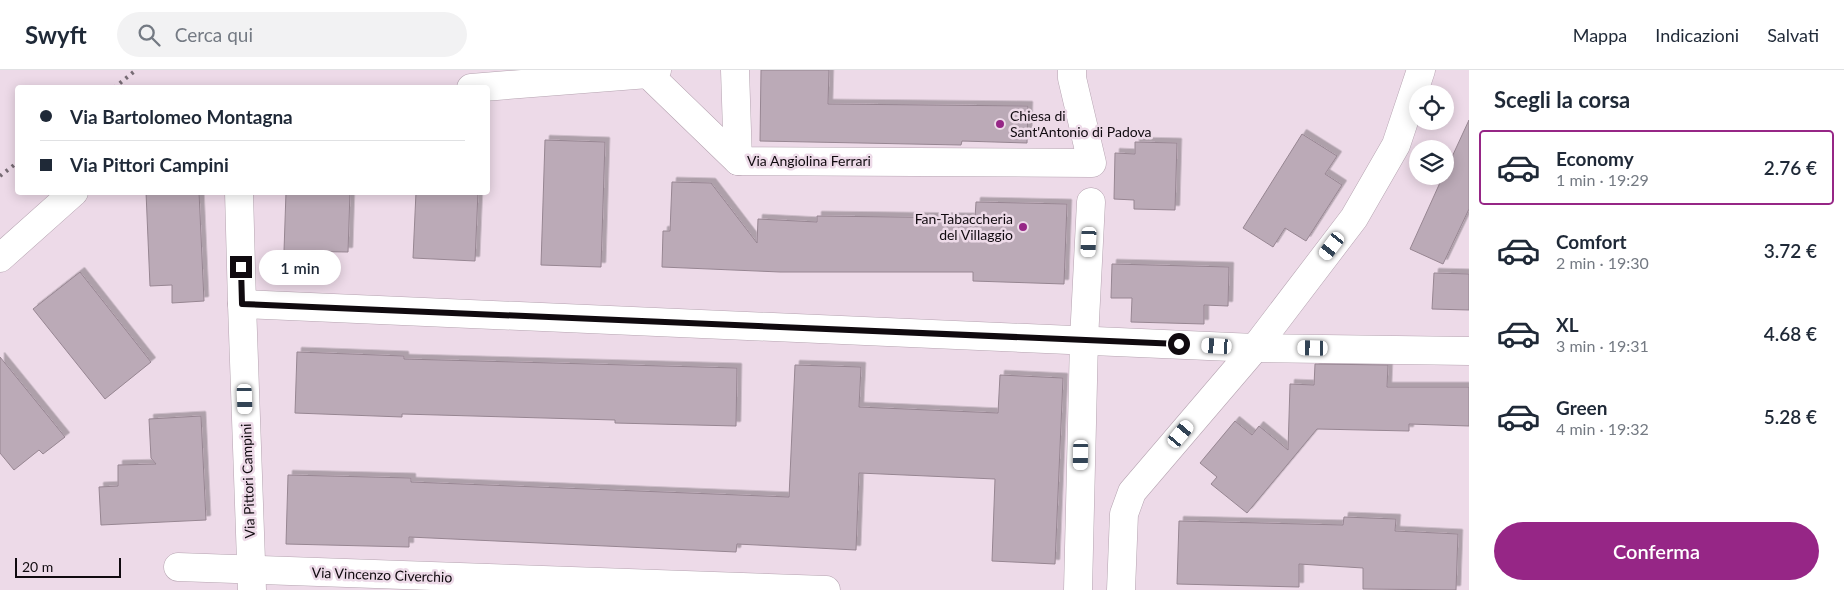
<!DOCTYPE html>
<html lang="it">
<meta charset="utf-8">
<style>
:root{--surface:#fff;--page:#f2f2f3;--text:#1f2937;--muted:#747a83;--line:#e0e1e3;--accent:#962686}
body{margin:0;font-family:Lato,sans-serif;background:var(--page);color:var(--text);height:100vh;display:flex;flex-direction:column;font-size:19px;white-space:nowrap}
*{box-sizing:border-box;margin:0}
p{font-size:16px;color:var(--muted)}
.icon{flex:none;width:28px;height:28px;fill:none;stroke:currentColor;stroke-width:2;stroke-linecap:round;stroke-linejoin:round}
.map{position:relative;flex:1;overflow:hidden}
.details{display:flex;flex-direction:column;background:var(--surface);width:375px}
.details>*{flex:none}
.guide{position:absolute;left:15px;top:15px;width:475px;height:110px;border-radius:5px;box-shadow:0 2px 12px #0003;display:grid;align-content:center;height:110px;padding:0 25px;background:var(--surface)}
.tools{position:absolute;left:1409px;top:15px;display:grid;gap:10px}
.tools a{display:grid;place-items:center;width:45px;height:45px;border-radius:50%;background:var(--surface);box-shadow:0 2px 12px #0003;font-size:25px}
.scale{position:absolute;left:15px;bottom:12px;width:106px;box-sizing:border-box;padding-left:5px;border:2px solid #100a0f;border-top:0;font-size:14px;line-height:18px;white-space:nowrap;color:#100a0f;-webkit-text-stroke:4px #eddae8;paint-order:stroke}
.end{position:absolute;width:22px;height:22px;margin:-11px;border:6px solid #100a0f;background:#fff;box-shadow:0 0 0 2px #fff}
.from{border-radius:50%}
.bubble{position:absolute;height:35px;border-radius:18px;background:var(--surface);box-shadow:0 2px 12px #0003;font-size:16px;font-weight:600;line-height:35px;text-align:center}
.car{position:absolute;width:15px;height:30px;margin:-15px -8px;border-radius:6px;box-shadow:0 0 4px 1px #0007;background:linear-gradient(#fff 24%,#345 0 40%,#fff 0 76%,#345 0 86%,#fff 0)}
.guide b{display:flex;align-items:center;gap:18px;height:48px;font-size:19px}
.guide b+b{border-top:1px solid var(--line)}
.guide i{width:12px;height:12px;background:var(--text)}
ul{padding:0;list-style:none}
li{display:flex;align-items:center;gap:15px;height:75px;margin:0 10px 8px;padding:0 15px;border:2px solid transparent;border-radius:5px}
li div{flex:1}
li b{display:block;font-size:19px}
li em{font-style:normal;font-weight:600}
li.current{border-color:var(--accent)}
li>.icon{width:45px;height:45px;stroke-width:1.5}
h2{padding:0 25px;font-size:22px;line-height:60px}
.button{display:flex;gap:10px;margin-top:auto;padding:10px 25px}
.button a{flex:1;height:58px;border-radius:30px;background:var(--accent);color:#fff;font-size:20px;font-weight:600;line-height:58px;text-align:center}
header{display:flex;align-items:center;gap:30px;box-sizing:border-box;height:70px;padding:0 25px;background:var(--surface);border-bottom:1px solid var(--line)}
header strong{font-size:24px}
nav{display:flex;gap:28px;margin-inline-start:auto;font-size:18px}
.search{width:350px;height:45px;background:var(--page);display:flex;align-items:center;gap:12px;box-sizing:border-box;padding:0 18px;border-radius:28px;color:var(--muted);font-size:19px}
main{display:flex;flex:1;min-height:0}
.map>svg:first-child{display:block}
.building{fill:#bbaab7;stroke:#978692;filter:url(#shadow)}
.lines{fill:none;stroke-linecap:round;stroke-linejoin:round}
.minor-casing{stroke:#b5a3b0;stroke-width:29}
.minor{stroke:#fff;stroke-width:28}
.rail{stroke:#776b74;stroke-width:4;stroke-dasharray:2.5 5;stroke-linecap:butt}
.route{stroke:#100a0f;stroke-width:6}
.poi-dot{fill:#962686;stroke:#eddae8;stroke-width:2}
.labels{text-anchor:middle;stroke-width:5;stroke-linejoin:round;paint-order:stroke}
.poi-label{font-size:14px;fill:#100a0f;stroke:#eddae8;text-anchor:start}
.street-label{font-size:14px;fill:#100a0f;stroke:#eddae8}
</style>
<header>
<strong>Swyft</strong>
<div class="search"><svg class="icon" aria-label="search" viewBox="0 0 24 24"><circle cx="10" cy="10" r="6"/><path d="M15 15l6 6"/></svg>Cerca qui</div>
<nav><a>Mappa</a><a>Indicazioni</a><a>Salvati</a></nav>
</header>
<main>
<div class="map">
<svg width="1469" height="520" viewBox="0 0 1469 520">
<defs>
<filter id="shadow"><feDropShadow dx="4.5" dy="-4.5" stdDeviation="0" flood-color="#0004"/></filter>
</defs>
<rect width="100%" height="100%" fill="#eddae8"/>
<g class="building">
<polygon points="761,0 829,0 828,34 1028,36 1027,73 962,71 961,75 760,71"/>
<polygon points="1469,50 1469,139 1443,194 1410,179 1443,106 1445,106 1445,102"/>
<polygon points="1302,64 1337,86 1325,104 1342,115 1306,171 1285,158 1273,177 1243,158"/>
<polygon points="545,70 605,72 601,197 541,195"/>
<polygon points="1135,72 1177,73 1175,140 1134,139 1134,130 1114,129 1115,83 1135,84"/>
<polygon points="672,112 711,113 757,173 758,149 817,152 817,146 975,148 976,132 1067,134 1064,214 973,211 973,202 780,202 662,197 663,161 670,161"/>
<polygon points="146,122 199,122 204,231 172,233 172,215 150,216"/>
<polygon points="286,122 350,122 348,182 284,181"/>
<polygon points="416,122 478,122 475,191 413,188"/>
<polygon points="1112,194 1229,197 1228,236 1204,235 1204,254 1131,252 1132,228 1111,228"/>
<polygon points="80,202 151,292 105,329 33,239"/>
<polygon points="1434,203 1469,204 1469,240 1432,239"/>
<polygon points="297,282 404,286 404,289 737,298 736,356 615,353 615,350 402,344 402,347 295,343"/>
<polygon points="0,287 65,367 43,384 39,380 14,400 0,383"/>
<polygon points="1315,294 1388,295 1387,317 1469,317 1469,356 1409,354 1409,361 1317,359 1247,443 1211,414 1217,407 1200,393 1235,351 1252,365 1259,356 1288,380 1290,314 1314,315"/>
<polygon points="795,295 861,297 859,337 998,343 1000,305 1063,308 1055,494 992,491 995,409 859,403 856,480 737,474 736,482 409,467 409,477 286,474 288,405 411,408 411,412 789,427"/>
<polygon points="201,346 206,450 101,455 99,417 118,416 118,395 156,394 151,388 149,349"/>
<polygon points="1344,447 1396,449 1395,461 1458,464 1456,520 1363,519 1363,498 1299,494 1299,517 1177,514 1179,451 1343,455"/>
</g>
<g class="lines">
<g class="minor-casing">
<g id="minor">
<polyline points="735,0 738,91"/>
<polyline points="648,4 738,91 1092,93 1072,8 1072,0"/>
<polyline points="471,18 648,4 657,0"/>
<polyline points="239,122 242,234 252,520"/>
<polyline points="0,188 74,122"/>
<polyline points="242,234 1255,278 1469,281"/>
<polyline points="178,497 826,520"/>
<polyline points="1078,520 1084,270 1091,132"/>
<polyline points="1121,520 1124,444 1132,422 1255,278 1354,148 1396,75 1421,0"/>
</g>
</g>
<use href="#minor" class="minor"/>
<g class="rail">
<polyline points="114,18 136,0"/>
<polyline points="0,106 18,92"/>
</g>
</g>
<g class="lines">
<polyline class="route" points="241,197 242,234 1179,274"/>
</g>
<g class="poi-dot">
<circle cx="1000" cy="54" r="5"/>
<circle cx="1023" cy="157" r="5"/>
</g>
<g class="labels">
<g class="poi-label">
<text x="1010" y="51">Chiesa di<tspan x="1010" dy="16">Sant'Antonio di Padova</tspan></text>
<text x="1013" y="154" text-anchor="end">Fan-Tabaccheria<tspan x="1013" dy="16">del Villaggio</tspan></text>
</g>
<g class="street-label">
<text x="809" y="96">Via Angiolina Ferrari</text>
<text transform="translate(248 411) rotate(-92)" y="5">Via Pittori Campini</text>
<text transform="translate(382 505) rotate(2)" y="5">Via Vincenzo Civerchio</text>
</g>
</g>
</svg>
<div class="tools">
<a><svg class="icon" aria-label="locate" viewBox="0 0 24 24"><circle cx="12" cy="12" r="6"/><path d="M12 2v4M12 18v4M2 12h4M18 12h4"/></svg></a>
<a><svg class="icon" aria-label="layers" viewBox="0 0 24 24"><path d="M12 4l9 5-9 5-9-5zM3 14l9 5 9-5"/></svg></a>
</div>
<div class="scale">20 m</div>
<i class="end from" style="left:1179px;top:274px"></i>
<i class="end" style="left:241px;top:197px"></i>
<div class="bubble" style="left:259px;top:180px;width:82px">1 min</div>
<i class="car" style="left:1089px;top:172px;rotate:183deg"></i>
<i class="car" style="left:1332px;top:176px;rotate:217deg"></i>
<i class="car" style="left:1217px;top:276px;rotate:273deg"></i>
<i class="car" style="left:1313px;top:278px;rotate:271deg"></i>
<i class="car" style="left:245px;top:329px;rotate:178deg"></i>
<i class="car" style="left:1181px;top:364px;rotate:40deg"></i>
<i class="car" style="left:1081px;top:385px;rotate:181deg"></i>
<div class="guide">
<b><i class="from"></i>Via Bartolomeo Montagna</b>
<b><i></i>Via Pittori Campini</b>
</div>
</div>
<section class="details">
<h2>Scegli la corsa</h2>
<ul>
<li class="current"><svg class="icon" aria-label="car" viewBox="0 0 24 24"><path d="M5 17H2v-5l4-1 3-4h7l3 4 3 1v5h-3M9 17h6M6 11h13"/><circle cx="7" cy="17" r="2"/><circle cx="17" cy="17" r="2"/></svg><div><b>Economy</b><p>1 min · 19:29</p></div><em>2.76 €</em></li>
<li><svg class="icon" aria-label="car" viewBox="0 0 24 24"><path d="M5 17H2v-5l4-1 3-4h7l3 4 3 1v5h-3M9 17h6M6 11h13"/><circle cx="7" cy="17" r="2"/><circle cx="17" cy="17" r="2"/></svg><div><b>Comfort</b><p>2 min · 19:30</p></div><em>3.72 €</em></li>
<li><svg class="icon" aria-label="car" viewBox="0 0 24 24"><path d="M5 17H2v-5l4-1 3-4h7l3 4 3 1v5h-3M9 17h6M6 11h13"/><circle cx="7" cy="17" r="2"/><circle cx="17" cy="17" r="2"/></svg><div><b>XL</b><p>3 min · 19:31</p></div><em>4.68 €</em></li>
<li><svg class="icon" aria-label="car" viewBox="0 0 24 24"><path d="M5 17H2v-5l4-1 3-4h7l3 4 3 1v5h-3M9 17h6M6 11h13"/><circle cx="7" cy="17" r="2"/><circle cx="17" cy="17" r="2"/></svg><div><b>Green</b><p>4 min · 19:32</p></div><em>5.28 €</em></li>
</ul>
<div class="button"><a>Conferma</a></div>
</section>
</main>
